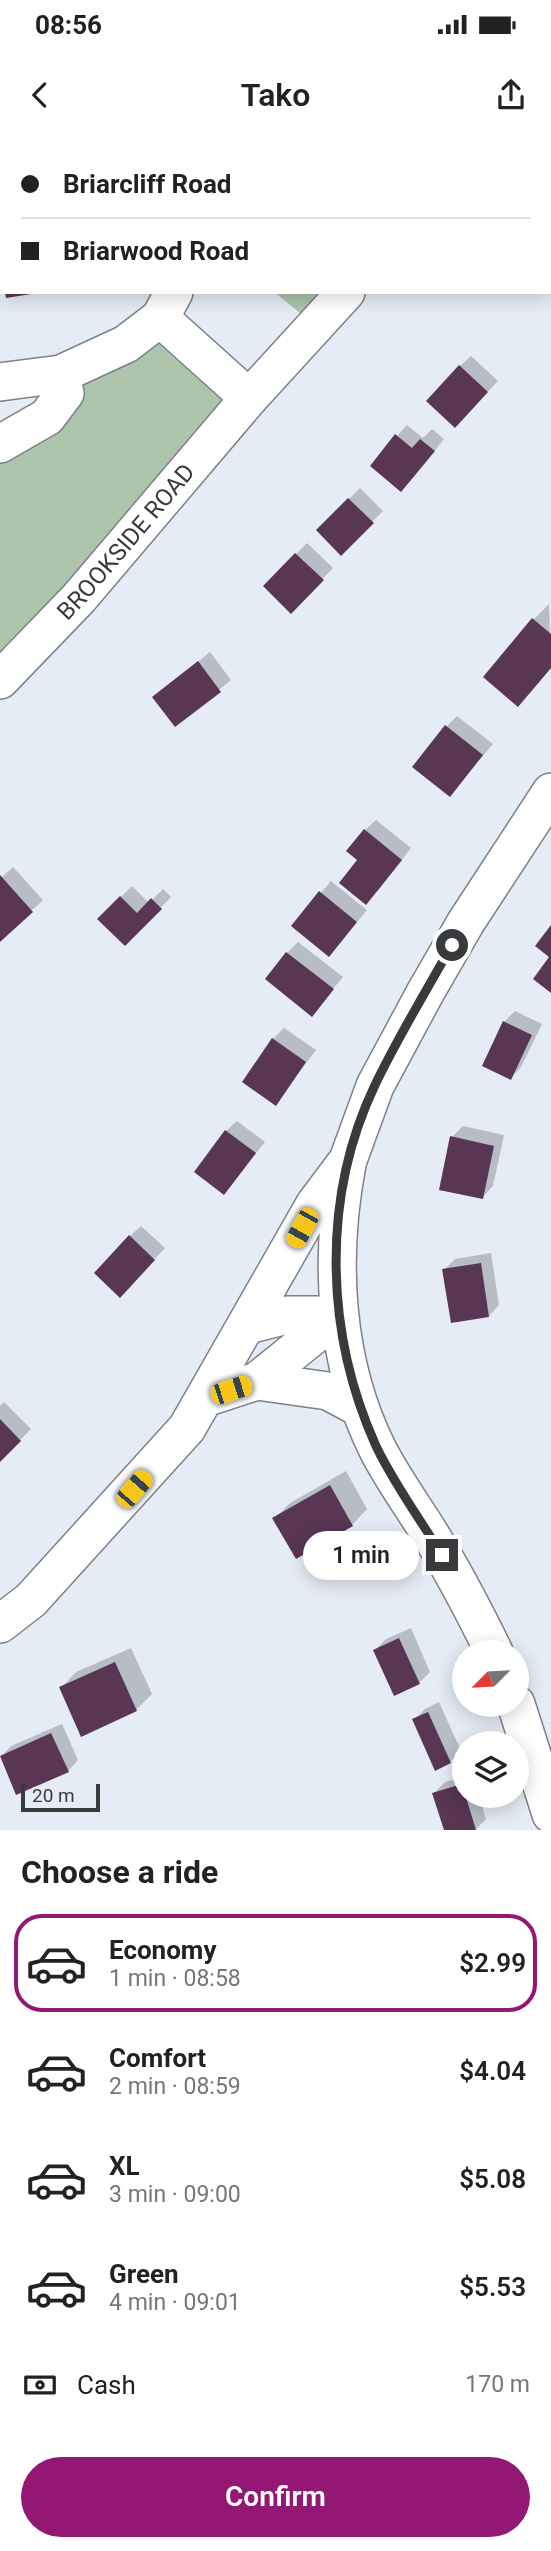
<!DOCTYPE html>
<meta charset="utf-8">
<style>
:root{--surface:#fff;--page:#f2f2f2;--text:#222;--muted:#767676;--line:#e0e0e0;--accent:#931874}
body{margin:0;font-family:Roboto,sans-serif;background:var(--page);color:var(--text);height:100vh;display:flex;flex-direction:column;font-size:26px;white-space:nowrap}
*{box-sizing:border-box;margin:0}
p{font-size:23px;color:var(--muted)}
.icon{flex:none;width:38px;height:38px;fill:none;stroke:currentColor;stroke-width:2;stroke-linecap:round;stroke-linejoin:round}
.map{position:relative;height:1690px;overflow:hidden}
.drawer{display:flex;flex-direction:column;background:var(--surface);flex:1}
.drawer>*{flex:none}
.hud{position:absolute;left:0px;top:0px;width:551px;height:154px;box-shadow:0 4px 18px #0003;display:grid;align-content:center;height:154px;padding:0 21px;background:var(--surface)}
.needle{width:46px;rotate:246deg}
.buttons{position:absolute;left:452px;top:1500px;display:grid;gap:14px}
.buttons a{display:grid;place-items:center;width:77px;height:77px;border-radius:50%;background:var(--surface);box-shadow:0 4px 18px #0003;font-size:35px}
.scale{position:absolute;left:21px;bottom:18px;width:79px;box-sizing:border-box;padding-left:7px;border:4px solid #383a3e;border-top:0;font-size:19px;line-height:24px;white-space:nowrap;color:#383a3e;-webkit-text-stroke:5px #e6ecf5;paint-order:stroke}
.end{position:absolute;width:32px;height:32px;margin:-16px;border:9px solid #383a3e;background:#fff;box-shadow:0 0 0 4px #fff}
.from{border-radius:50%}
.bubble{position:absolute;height:49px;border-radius:24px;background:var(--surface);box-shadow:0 4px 18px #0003;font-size:23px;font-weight:600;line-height:49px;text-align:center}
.car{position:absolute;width:21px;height:42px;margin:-21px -10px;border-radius:9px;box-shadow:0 0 5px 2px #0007;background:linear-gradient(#f5c518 24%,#345 0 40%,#f5c518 0 76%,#345 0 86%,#f5c518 0)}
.hud b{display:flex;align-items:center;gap:24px;height:66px;font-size:26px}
.hud b+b{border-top:2px solid var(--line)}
.hud i{width:18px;height:18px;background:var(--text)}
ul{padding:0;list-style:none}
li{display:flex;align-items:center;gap:21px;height:98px;margin:0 14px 10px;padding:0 7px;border:4px solid transparent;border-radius:28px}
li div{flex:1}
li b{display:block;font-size:26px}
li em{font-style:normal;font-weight:600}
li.on{border-color:var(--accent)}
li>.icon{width:63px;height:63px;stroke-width:1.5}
h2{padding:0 21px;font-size:32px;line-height:84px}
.pay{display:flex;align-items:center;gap:18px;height:77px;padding:0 21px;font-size:26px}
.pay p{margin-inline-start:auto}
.action{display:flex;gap:14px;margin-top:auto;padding:14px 21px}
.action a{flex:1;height:80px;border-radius:42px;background:var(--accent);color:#fff;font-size:28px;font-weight:600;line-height:80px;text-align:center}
.status{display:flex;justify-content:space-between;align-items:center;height:49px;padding:0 35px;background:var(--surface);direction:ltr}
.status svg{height:19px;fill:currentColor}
header{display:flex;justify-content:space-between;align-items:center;height:91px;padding:0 21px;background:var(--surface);font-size:32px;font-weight:600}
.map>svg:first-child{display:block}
.green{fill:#acc5ab}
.shadow{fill:#0003}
.building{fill:#583654}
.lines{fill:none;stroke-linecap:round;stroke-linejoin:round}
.minor-casing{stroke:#7c818a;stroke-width:40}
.minor{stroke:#fff;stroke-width:37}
.route{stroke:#383a3e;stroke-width:9}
.labels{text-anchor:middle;stroke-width:7;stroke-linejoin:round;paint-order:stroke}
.street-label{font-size:24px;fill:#383a3e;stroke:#e6ecf5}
</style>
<div class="status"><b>08:56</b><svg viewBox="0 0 49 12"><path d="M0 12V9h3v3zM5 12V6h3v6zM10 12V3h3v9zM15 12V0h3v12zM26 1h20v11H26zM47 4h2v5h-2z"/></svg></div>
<header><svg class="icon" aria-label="back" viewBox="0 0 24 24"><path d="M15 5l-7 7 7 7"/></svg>Tako<svg class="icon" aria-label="share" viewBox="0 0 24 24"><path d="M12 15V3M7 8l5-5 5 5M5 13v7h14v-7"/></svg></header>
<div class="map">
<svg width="551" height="1690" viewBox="0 0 551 1690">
<rect width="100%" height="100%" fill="#e6ecf5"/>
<g class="green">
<polygon points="241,0 425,0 241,2"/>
<polygon points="274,152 327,152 305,177"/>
<polygon points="160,178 249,258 0,543 0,302"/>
</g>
<g class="shadow">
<polygon points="105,0 154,0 105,2"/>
<polygon points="471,216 498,241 466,275 460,226"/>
<polygon points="407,285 423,298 432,289 444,299 412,339 397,296"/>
<polygon points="360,348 383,371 341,413 318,390"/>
<polygon points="307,403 333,428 291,471 265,446"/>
<polygon points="549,464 551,528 518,565 534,479"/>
<polygon points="210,512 231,540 176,585 155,557"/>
<polygon points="457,576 493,604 450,655 447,586"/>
<polygon points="376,680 411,708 377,752 359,720 365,690"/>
<polygon points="13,727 43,760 0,800 0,739"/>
<polygon points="331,741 367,770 339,804 293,786"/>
<polygon points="132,746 149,763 163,749 171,757 125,804 99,779"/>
<polygon points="298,802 343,837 312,874 287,813"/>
<polygon points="515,871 542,884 521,927 511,938 504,882"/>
<polygon points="284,888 316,910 276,963 273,899"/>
<polygon points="237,981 265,1002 224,1053 226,991"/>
<polygon points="463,986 504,995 493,1046 483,1057 452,997"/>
<polygon points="141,1086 165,1108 131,1145 130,1096"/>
<polygon points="491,1113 499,1165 489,1176 444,1130 455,1119"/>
<polygon points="4,1262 31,1289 0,1320 0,1266"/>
<polygon points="346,1331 367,1369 352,1385 275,1378 290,1363"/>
<polygon points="411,1488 430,1532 419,1543 375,1510 386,1499"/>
<polygon points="131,1508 152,1554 136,1570 61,1548 76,1532"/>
<polygon points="439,1562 461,1611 450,1622 414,1580 425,1569"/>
<polygon points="62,1584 78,1620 68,1631 1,1617 11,1606"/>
<polygon points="464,1637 464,1656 479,1656 486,1679 475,1690 446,1690 434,1653 445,1642"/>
</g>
<g class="building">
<polygon points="5,152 30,152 31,154 6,158"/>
<polygon points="459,225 488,252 455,288 426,261"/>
<polygon points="395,294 412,308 420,299 435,311 401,352 370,326"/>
<polygon points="348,358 374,383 341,416 316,390"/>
<polygon points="295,413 324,440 291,474 263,446"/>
<polygon points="532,478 551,494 551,528 518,567 483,537"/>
<polygon points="198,521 221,552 175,587 152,557"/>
<polygon points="445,585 483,615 450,657 412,627"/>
<polygon points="364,689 402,720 366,765 339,743 357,720 346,711"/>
<polygon points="0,735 33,772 0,802"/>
<polygon points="319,751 357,782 329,817 291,786"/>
<polygon points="120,756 137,773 151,758 162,769 125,806 97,779"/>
<polygon points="551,785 551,853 533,839 549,817 535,806"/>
<polygon points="286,812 334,849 312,877 265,839"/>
<polygon points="503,881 532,895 511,940 482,926"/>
<polygon points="272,898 306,922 276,966 242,942"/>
<polygon points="225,990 256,1013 224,1055 194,1032"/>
<polygon points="450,996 494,1006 483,1059 439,1050"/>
<polygon points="129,1095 155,1120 120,1158 94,1133"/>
<polygon points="481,1123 489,1177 451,1183 442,1129"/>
<polygon points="0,1279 21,1301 0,1322"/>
<polygon points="330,1345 353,1386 296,1419 272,1378"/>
<polygon points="399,1498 420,1544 394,1556 373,1510"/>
<polygon points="115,1522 137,1571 81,1597 59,1547"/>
<polygon points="428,1572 451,1623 435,1631 412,1579"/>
<polygon points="51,1593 69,1632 16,1655 0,1616"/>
<polygon points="462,1644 476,1690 444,1690 432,1653"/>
</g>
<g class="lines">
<g class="minor-casing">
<g id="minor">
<polyline points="216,2 216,0"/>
<polyline points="484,2 485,0"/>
<polyline points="550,42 551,40"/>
<polyline points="160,178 249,258"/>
<polyline points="0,242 61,234 126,204 160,178 174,152"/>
<polyline points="0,304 47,277 65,253 61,234"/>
<path id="s1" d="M 0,540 L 79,458 L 249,258 L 346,152"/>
<path d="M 347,1024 C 329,1119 334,1222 378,1310 C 392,1337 409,1361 425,1386 C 451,1427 473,1469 494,1512"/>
<polyline points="248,1185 287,1175 339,1175"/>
<polyline points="257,1241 328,1251 360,1268"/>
<polyline points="205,1258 257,1241 339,1175"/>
<polyline points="0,1484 31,1460 187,1288 315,1064 348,1020 375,946 425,853 466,782 551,652"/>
<polyline points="516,1564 551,1674"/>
</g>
</g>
<use href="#minor" class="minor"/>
</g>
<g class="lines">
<path class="route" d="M 442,1415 C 420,1379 394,1344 376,1306 C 325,1193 321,1058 375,945 C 398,897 426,851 452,805"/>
</g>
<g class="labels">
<g class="street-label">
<text dy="8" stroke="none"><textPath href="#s1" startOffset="187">BROOKSIDE ROAD</textPath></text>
</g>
</g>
</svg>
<div class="buttons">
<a><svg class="needle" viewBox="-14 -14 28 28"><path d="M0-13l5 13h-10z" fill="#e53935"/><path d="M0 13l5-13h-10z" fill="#767676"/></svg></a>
<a><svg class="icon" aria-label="layers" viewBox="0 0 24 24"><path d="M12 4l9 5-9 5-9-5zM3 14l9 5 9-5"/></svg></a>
</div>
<div class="scale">20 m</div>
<i class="end from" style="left:452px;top:805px"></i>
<i class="end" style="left:442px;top:1415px"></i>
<div class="bubble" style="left:303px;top:1391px;width:116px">1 min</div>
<i class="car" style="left:302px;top:1088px;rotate:209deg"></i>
<i class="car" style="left:231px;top:1250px;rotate:72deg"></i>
<i class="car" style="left:134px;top:1349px;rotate:41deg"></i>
<div class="hud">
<b><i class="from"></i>Briarcliff Road</b>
<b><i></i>Briarwood Road</b>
</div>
</div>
<section class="drawer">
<h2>Choose a ride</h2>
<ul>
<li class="on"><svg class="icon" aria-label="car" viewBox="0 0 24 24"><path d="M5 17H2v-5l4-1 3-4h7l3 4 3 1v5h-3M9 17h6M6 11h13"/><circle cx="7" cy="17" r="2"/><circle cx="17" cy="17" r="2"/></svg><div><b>Economy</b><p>1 min · 08:58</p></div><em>$2.99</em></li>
<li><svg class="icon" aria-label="car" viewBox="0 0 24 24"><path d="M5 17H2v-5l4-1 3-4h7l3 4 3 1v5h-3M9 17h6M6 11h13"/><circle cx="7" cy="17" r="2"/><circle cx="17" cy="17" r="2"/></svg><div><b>Comfort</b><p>2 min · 08:59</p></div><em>$4.04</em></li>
<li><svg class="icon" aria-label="car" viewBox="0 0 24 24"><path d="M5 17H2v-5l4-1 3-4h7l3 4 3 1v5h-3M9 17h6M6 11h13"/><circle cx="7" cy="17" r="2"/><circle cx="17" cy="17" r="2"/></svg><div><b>XL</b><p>3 min · 09:00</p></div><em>$5.08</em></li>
<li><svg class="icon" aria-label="car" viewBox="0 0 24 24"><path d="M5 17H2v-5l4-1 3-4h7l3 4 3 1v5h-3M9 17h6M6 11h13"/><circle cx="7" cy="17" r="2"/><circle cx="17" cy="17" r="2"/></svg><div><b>Green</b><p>4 min · 09:01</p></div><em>$5.53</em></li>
</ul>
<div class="pay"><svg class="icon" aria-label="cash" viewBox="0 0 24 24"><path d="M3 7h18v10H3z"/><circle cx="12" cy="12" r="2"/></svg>Cash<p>170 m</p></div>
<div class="action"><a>Confirm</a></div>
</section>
